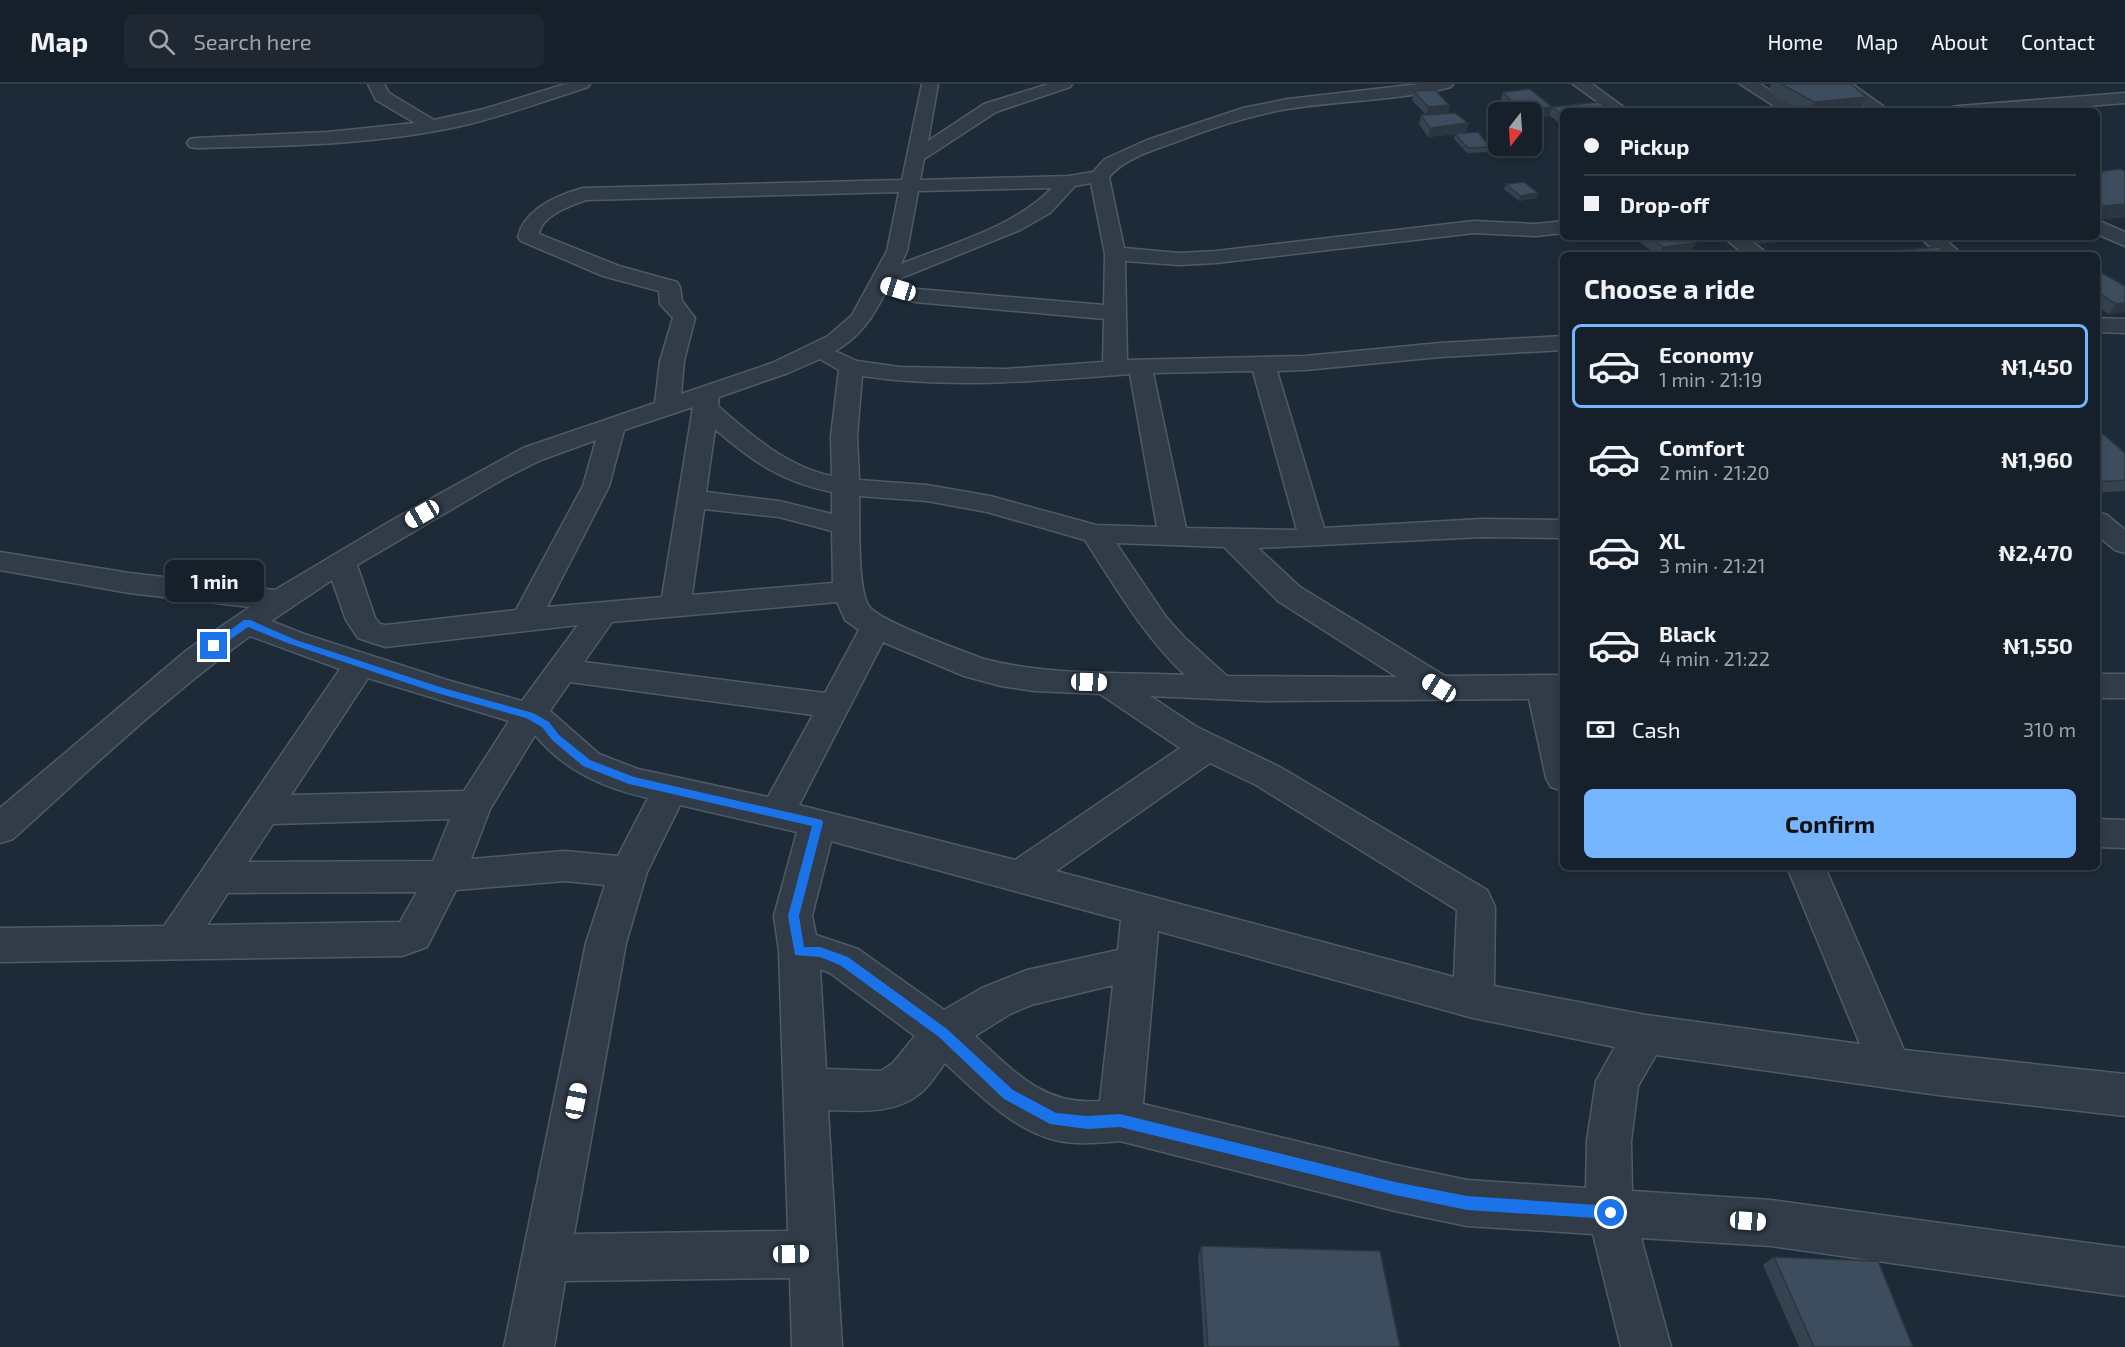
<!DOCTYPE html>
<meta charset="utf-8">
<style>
:root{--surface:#16202a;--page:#1f2832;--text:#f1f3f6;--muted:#9ea3a8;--line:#353e47;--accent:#76b5ff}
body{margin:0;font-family:"Exo 2",sans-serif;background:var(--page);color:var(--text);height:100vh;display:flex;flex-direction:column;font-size:22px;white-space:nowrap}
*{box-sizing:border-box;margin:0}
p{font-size:20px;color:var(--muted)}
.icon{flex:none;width:33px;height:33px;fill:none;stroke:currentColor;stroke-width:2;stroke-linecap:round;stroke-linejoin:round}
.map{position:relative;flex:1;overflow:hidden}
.side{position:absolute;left:1560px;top:168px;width:540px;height:618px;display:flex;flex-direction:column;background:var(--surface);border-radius:9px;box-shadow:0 3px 9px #0003,0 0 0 2px var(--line)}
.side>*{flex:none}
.top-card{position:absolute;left:1560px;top:24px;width:540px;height:132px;border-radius:9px;box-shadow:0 3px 9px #0003,0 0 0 2px var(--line);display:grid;align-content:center;height:132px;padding:0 24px;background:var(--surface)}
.needle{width:39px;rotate:197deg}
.controls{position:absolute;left:1488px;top:18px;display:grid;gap:12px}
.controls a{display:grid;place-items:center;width:54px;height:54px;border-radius:9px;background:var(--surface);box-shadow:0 3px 9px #0003,0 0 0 2px var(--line);font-size:30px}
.end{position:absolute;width:27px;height:27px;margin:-14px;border:8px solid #1a73e8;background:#fff;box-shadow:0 0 0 3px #fff}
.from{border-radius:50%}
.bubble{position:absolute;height:42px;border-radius:9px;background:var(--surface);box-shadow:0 3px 9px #0003,0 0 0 2px var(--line);font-size:20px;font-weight:700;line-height:42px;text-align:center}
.car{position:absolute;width:18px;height:36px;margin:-18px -9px;border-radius:8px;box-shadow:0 0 4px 2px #0007;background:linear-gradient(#fff 24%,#345 0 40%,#fff 0 76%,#345 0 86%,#fff 0)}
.top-card b{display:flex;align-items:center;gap:21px;height:57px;font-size:22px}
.top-card b+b{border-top:2px solid var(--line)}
.top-card i{width:15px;height:15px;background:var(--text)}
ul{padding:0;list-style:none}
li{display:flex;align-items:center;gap:18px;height:84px;margin:0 12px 9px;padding:0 12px;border:3px solid transparent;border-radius:9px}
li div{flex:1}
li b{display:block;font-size:22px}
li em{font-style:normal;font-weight:700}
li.on{border-color:var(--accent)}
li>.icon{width:54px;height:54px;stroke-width:1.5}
h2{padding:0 24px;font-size:27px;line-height:72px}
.pay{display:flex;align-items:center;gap:15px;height:66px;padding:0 24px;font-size:22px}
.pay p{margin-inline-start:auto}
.button{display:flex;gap:12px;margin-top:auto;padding:12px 24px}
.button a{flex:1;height:69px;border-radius:9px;background:var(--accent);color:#111;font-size:24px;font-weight:700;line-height:69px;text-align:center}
header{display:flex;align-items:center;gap:36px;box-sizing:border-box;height:84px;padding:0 30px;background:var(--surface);border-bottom:2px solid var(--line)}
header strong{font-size:28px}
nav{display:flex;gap:33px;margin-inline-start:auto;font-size:21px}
.search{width:420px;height:54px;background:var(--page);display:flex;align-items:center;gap:15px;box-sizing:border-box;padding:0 21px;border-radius:9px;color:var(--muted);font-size:22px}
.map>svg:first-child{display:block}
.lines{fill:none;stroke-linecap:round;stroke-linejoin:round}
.minor-casing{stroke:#4f5a67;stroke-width:3}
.minor{fill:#313c48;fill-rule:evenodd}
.wall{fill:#354250}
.shaded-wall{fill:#2b3641}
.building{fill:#3e4d5d;stroke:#2b3641;stroke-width:1.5}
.route{fill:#1a73e8}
</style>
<header>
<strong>Map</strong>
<div class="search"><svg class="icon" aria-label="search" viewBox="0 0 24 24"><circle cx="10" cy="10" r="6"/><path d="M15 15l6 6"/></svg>Search here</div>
<nav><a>Home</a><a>Map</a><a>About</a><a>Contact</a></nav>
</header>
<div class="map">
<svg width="2125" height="1263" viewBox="0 0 2125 1263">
<rect width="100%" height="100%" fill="#1d2b38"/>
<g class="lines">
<g class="minor-casing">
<g id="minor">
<path d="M 368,0 L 384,0 L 389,9 L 434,36 L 484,25 L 565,0 L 590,0 L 588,3 C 545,17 504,32 461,42 C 374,61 284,62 196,64 L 190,63 L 187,59 L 190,55 L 196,54 L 328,48 L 415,39 L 376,16 Z"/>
<path d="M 922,0 L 938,0 L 928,57 L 984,20 L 1048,0 L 1072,0 L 1070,3 L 996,28 L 924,75 L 920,96 L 1069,92 L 1093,88 L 1105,75 L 1147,56 L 1243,24 L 1288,15 L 1419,0 L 1453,0 L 1451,3 C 1397,17 1342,16 1287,25 C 1247,32 1210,45 1173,59 C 1151,67 1124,75 1109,93 L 1124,164 L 1179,169 L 1216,167 L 1474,137 L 1536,140 L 1563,137 L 1563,149 L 1536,152 L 1474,149 L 1216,179 L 1179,181 L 1125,177 L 1127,276 L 1305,272 L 1440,259 L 1563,252 L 1563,266 L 1440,273 L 1305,286 L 1277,287 L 1324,444 L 1482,435 L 1563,436 L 1563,454 L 1482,453 L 1258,464 L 1300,503 L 1445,592 L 1563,591 L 1563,707 L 1551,703 L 1546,694 L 1529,615 L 1261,617 L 1150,612 L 1197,643 L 1280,683 L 1487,806 L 1495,823 L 1494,902 L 1646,931 L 1860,960 L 1787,783 L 1825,783 L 1904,966 L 2125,990 L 2125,1032 L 1938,1011 L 1656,971 L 1638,1002 L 1631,1057 L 1632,1107 L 1771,1116 L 2125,1164 L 2125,1212 L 1771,1162 L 1641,1154 L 1671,1263 L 1621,1263 L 1593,1150 L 1467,1142 L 1395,1127 L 1120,1057 C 1098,1059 1076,1061 1055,1056 C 1013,1046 975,1007 945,979 C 938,988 931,1000 922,1008 C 894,1031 861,1027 828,1026 L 842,1263 L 792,1263 L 790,1194 L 565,1197 L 554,1263 L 504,1263 L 586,859 L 605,801 L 565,797 L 456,806 L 427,863 L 402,872 L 0,878 L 0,844 L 164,842 L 340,585 L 250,552 C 166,613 90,685 13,755 L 0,759 L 0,724 L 187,566 L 250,523 L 129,509 L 0,486 L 0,468 L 129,489 L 275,506 L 394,435 L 523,364 L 655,319 L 660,277 L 673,234 L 660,220 L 659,207 L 603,192 L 521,157 L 518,153 C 524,125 558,111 583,104 L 902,96 ZM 1091,99 L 1105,170 L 1104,221 L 917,205 L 894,197 L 1020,146 L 1050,129 L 1075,102 ZM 1052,104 C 1013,144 952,159 901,180 L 907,167 L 918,107 ZM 899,108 L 887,167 L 852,231 L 843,239 L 828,252 L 772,279 L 681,310 L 684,277 L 695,234 L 682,217 L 680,203 L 677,198 L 619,182 L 539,150 C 542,131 570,122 586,116 ZM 885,209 L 915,218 L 1104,235 L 1103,278 L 1005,285 L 900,283 L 857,277 L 835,267 C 860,253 873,233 885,209 ZM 820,275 L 839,286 L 831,352 L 832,392 C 787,383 751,351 718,322 L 719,313 L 788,289 ZM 1253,287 L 1297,446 L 1186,444 L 1153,289 ZM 1130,290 L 1157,443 L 1096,441 L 990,412 L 927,401 L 859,396 L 857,352 L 862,292 C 951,305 1040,297 1130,290 ZM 693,323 L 662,513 L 547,523 L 609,402 L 624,346 ZM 715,345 C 753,378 782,398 832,408 L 832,430 L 779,417 L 706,408 ZM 596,356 L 583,402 L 516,526 L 386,541 L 380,540 L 375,534 L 357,481 L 505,394 L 541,376 ZM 859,412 L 927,417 L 987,428 L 1085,456 C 1116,504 1144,552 1185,591 C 1119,588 1048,592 984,575 C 963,567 877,537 868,521 C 857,500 860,438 859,412 ZM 704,425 L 779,433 L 832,447 L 833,499 L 692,511 ZM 1116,459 L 1224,463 L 1278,517 L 1397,593 L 1227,592 L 1184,553 L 1166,533 ZM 332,496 L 346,536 L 358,554 L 385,563 L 578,541 L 522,617 L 447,596 L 304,550 L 271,537 ZM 837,518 L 845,536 L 859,546 L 825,609 L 584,578 L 612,538 ZM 883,558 L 964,592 L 1001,602 L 1034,607 L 1100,610 L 1180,664 L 1015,776 L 799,721 ZM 368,594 L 509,637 L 464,707 L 291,711 ZM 570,598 L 813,631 L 768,713 L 638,685 L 599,670 L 550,627 ZM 535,651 C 565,687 603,704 648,714 L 618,772 L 565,767 L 471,775 L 490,725 ZM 1210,679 L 1256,701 L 1457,826 L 1454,893 L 1056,787 ZM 680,721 L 797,748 L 774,832 L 779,867 L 788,1147 L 574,1150 L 626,859 L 647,788 ZM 450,735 L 433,777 L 248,778 L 273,740 ZM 831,757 L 1121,836 L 1118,866 L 1027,886 L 982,904 L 944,926 L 858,865 L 816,851 L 812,832 ZM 417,808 L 400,838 L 207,841 L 228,809 ZM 1158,847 L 1473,934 L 1615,963 L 1596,997 L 1587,1057 L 1586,1104 L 1467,1096 L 1395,1081 L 1143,1020 ZM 820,885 L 830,889 L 915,952 L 893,979 L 881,987 L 826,985 ZM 1113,901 L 1100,1017 C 1043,1022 1014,987 975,952 L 1010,930 L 1031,921 Z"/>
<polygon points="1573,0 1592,0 1629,27 1610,27"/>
<polygon points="1740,0 1760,0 1802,27 1782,27"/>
<polygon points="1833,0 1852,0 1890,27 1871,27"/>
<polygon points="2125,9 2125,19 2024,27 1951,27 1953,23 1959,22"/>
<polygon points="2097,136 2125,148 2125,162 2097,150"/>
<polygon points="1723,153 1746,153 1769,171 1745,171"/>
<polygon points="1919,153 1942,153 1963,171 1940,171"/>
<polygon points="2097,234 2125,235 2125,249 2097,248"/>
<polygon points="2097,428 2107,431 2125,446 2125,469 2115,466 2097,451"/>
<rect x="2097" y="590" width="28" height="24"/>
<polygon points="2097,735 2125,736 2125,764 2097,763"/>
</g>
</g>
<use href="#minor" class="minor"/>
</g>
<g class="wall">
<polygon points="1771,0 1851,0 1860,26 1801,27 1768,8"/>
<polygon points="1414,7 1449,21 1448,29 1468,39 1466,49 1428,53 1419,40 1421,31 1425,30 1412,16"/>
<polygon points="1503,8 1563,27 1563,42 1550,32 1532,28 1512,28 1500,17"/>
<polygon points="1455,50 1490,63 1489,68 1467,69 1454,55"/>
<polygon points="2125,87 2125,133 2097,136 2097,88"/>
<polygon points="1506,100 1538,109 1537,114 1519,117 1504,105"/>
<polygon points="1633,153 1687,153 1695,159 1691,169 1676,171 1657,171"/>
<polygon points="1749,153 1801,153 1800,155 1759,160"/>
<polygon points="2097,186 2125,202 2125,228 2109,230 2097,223"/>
<polygon points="2097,351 2125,369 2125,407 2097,409"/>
<polygon points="1201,1162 1400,1263 1204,1263 1198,1173"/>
<polygon points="1774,1173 1913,1263 1799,1263 1763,1181"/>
</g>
<g class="shaded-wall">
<polygon points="1866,13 1860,26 1810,27 1814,18"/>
<polygon points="1449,21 1447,30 1426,32 1428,23"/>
<polygon points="1552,23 1550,32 1532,34 1532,28 1520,28 1521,27"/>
<polygon points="1468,39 1466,49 1428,53 1430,44"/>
<polygon points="1538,109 1537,114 1519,117 1520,112"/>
<polygon points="2125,120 2125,133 2097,136 2097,133 2104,122"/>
<polygon points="1762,153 1801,153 1800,155 1759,160"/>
<polygon points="1695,159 1691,169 1676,171 1660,171 1663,163"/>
<polygon points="2125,219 2125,228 2109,230 2116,220"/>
</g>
<g class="building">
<polygon points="1781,0 1851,0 1866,13 1814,18"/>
<polygon points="1530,5 1552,23 1521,27 1503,8"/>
<polygon points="1435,6 1449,21 1428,23 1414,7"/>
<polygon points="1599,18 1613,27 1563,27 1563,31 1552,23"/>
<polygon points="1455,29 1468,39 1430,44 1421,31"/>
<polygon points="1478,48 1490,63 1468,64 1455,50"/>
<polygon points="2120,85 2125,87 2125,120 2104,122 2097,119 2097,88"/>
<polygon points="1524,98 1538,109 1520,112 1506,100"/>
<polygon points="1650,153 1687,153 1695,159 1663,163"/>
<polygon points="1939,163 1950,171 1874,171 1871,169"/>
<polygon points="1742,167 1748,171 1711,171"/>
<polygon points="2097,186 2125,202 2125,219 2116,220 2097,208"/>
<polygon points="2103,350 2125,369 2125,396 2097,398 2097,351"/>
<polygon points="1201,1162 1380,1167 1400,1263 1208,1263"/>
<polygon points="1774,1173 1878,1177 1913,1263 1814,1263"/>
</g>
<polygon class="route" points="244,536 250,536 296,556 443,604 533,629 549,638 559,651 590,676 634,693 822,736 823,739 799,832 804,863 820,863 848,873 947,945 1013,1006 1056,1029 1087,1032 1120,1030 1395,1098 1467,1112 1611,1122 1616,1124 1618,1129 1616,1133 1611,1135 1467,1126 1395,1111 1120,1043 1087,1045 1050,1040 1004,1015 939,953 840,881 820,873 795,871 788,832 812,742 629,700 583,682 552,656 542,643 526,634 437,609 290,560 248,543 217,565 211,565 211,560"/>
</svg>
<div class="controls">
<a><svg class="needle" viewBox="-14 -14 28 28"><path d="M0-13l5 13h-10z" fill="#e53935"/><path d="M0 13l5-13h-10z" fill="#9ea3a8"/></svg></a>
</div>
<i class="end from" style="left:1611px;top:1129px"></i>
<i class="end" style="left:214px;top:562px"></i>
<div class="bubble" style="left:165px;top:476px;width:99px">1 min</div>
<i class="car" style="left:898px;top:205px;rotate:287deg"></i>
<i class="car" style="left:422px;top:430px;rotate:240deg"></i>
<i class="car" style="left:1089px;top:598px;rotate:92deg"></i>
<i class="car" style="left:1439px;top:604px;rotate:302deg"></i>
<i class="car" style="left:576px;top:1017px;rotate:11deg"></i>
<i class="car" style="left:1748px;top:1137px;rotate:94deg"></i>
<i class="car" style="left:791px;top:1170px;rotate:89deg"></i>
<div class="top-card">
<b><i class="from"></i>Pickup</b>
<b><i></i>Drop-off</b>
</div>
<section class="side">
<h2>Choose a ride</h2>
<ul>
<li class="on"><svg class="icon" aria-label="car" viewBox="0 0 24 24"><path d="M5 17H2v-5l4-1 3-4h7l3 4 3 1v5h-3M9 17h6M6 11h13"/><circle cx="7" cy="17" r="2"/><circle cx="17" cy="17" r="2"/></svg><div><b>Economy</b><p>1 min · 21:19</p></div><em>₦1,450</em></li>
<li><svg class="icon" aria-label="car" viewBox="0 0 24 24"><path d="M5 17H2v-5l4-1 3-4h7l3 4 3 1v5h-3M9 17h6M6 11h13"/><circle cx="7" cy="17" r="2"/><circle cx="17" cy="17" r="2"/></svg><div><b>Comfort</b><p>2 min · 21:20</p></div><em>₦1,960</em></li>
<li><svg class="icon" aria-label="car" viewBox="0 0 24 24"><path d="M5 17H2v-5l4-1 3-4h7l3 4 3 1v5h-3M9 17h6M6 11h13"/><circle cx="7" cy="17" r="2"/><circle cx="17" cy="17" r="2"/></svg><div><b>XL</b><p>3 min · 21:21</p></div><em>₦2,470</em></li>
<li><svg class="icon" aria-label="car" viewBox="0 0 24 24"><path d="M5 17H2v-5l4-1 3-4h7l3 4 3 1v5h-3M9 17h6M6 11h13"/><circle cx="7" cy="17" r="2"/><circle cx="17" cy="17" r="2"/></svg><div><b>Black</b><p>4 min · 21:22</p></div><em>₦1,550</em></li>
</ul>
<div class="pay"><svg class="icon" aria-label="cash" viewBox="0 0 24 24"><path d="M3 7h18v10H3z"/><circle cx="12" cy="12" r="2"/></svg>Cash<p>310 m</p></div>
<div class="button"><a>Confirm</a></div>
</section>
</div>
